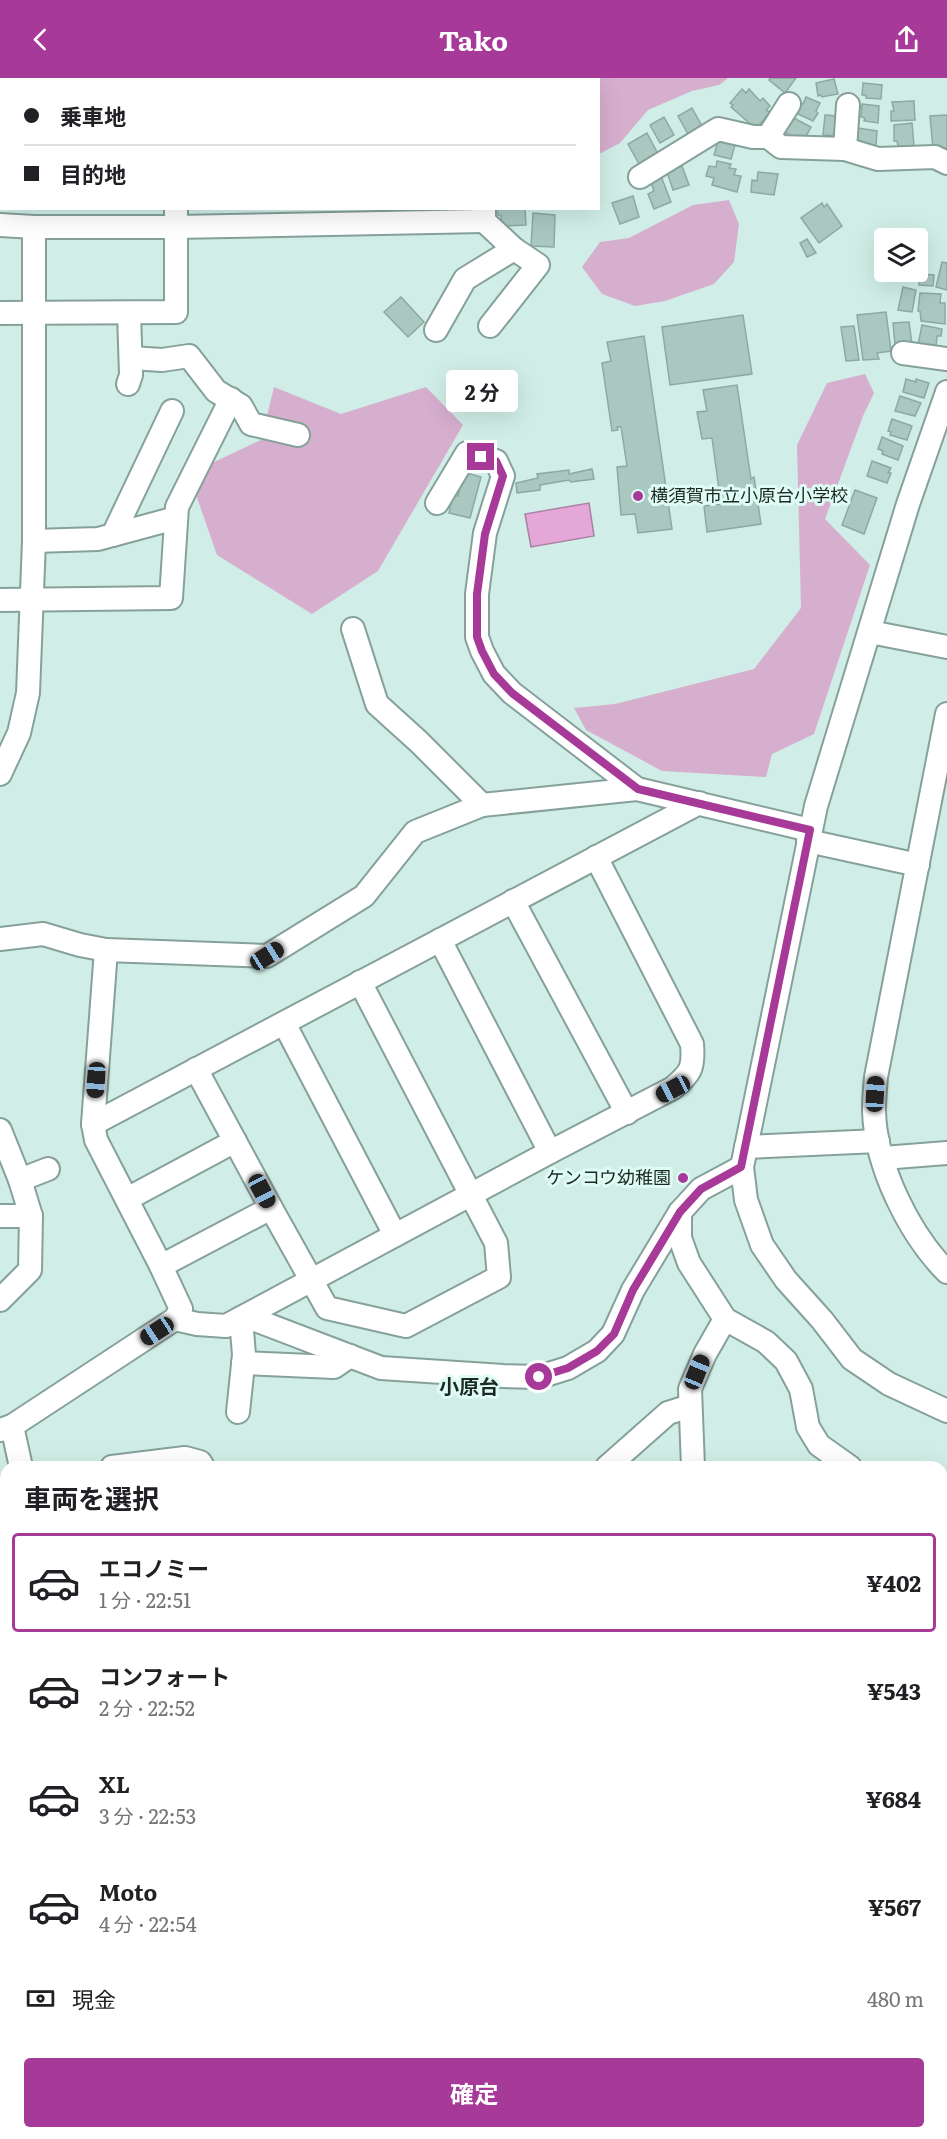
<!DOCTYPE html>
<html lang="ja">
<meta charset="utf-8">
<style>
:root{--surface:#fff;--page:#f2f2f2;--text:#202124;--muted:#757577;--line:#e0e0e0;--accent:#a73998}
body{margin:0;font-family:Literata,"Noto Sans JP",serif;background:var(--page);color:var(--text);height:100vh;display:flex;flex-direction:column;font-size:22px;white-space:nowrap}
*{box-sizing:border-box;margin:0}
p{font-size:20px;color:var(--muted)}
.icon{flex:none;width:33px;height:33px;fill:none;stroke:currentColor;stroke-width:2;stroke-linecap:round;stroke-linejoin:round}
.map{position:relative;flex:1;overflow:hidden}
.sheet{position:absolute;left:0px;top:1383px;width:948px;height:678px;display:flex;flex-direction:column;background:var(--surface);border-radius:18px 18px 0 0;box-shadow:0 6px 24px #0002}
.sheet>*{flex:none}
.banner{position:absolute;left:0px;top:0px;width:600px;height:132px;box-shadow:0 6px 24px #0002;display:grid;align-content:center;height:132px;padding:0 24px;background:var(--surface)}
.controls{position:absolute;left:874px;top:150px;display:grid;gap:12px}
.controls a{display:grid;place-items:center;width:54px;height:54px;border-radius:6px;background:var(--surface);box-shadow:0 6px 24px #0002;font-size:30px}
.end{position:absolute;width:27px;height:27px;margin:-14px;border:8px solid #a73998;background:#fff;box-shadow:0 0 0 3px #fff}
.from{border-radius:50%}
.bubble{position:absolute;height:42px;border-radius:6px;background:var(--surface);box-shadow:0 6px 24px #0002;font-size:20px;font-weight:700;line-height:42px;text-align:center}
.car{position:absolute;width:18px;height:36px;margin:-18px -9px;border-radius:8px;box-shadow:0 0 4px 2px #0007;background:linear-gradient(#222 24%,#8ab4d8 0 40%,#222 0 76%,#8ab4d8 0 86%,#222 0)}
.banner b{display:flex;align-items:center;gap:21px;height:57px;font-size:22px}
.banner b+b{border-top:2px solid var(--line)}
.banner i{width:15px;height:15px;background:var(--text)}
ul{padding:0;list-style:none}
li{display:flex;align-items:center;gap:18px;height:99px;margin:0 12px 9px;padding:0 12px;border:3px solid transparent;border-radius:6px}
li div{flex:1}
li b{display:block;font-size:22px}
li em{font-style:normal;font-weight:700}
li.selected{border-color:var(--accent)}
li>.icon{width:54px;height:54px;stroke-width:1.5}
h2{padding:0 24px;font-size:27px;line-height:72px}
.pay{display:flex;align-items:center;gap:15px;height:66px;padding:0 24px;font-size:22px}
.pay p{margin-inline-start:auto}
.action{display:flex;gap:12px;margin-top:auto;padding:12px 24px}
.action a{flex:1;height:69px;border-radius:6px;background:var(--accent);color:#fff;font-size:24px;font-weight:700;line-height:69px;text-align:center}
header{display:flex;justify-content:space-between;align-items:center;height:78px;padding:0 24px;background:var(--accent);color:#fff;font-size:27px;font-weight:700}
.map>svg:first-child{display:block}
.green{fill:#d6afce}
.water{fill:#e4a7d8;stroke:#a981a3;stroke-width:1.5}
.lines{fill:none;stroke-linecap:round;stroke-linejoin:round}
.stream{stroke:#a981a3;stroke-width:5}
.building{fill:#aac7c0;stroke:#8ca9a2;stroke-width:1.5}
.minor-casing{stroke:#85a19a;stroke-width:26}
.minor{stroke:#fff;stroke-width:22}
.route{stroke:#a73998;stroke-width:8}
.poi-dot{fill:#a73998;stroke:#defcf4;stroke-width:2}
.labels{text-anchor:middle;stroke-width:6;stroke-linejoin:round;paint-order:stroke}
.poi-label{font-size:18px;fill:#1e2926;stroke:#defcf4;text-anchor:start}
.neighbourhood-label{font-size:20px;font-weight:bold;fill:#1e2926;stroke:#defcf4}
</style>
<header><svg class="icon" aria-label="back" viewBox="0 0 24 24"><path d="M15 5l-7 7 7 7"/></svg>Tako<svg class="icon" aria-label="share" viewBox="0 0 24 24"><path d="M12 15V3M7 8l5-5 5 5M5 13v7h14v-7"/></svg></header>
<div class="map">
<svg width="947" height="2061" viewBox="0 0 947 2061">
<rect width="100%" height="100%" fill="#d0eee7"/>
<g class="green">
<polygon points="556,0 728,0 719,7 692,13 648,32 620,65 599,76 598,2"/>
<polygon points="729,122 739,146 734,184 714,206 665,223 635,228 602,216 582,189 600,164 629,160 693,127"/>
<polygon points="865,296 874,315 863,338 825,441 870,487 814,656 772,676 766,699 662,693 586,652 574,630 615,626 754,591 801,530 797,367 827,305"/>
<polygon points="274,309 341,336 426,309 463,347 378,493 312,536 217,477 195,414 212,385 261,362"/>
<polygon points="0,1768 6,1769 6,1935 0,1931"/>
<polygon points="377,2055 516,2055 508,2061 381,2061"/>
</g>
<polygon class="water" points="589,425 594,458 531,469 525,436"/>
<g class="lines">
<g class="stream">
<polyline points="0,1925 6,1929"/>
<polyline points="217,2055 223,2061"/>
</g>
</g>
<g class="building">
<polygon points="770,0 796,0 785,15 769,2"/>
<polygon points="834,1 838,16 822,19 821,17 818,18 816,5"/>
<polygon points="863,5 882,7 881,21 866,20 866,17 862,17"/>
<polygon points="742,11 746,15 749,11 760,23 763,20 770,28 766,32 770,34 756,51 731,29 733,27 730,25"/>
<polygon points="806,19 820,25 816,33 818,35 813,43 796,35 800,25 803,26"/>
<polygon points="914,23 915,42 891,43 891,33 894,33 892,24"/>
<polygon points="862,26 879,28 878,45 864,43 865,40 861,39"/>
<polygon points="692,30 702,48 688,56 678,38"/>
<polygon points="825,37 837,38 835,58 823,57"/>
<polygon points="947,37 947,70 933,71 930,38"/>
<polygon points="790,38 811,49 803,64 782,53"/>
<polygon points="664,39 674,57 660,65 650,47"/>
<polygon points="912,45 914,68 898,68 897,63 894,63 894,47"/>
<polygon points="858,50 877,53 876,67 861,66 861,63 856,63"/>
<polygon points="647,55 658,76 639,86 628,66"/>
<polygon points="718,63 735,67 731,81 714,77"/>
<polygon points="717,83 731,86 729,90 736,91 734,97 741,98 737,114 712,107 714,100 706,98 709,88 716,89"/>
<polygon points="682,88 689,107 673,112 667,94"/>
<polygon points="758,94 778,96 774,117 751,114 752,102 757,103"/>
<polygon points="661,98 671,124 654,131 648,116 654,113 650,102"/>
<polygon points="633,118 639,139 620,146 612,125"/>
<polygon points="822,125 824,129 827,126 842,148 819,165 801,140"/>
<polygon points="498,130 525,130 526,147 501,148 501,138 498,137"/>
<polygon points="533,135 555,137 554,169 531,168"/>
<polygon points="807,161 816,175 807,179 800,165"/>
<polygon points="942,184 947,185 947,212 936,209"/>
<polygon points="920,196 934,197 933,208 919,207"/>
<polygon points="903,209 916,212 912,234 898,232"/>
<polygon points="920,215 941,216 940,225 945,225 945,246 921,243 920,233 918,233"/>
<polygon points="401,219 424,244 408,259 384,234"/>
<polygon points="886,234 891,273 877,275 879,281 863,282 857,237"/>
<polygon points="743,237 752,296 670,307 662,249"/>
<polygon points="909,244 912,266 895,266 893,245"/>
<polygon points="922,247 942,251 941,258 937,258 936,270 918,267"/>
<polygon points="854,248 859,282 846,283 841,249"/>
<polygon points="644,258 672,451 638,455 635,436 621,437 617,389 627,388 621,349 617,349 618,352 612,353 602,285 611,283 607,264"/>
<polygon points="906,301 916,304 916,301 929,305 924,320 903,314"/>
<polygon points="737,307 751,401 754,399 761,446 707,454 704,428 721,426 712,360 702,361 697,334 707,333 703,312"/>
<polygon points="900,318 921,325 915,338 895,333"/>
<polygon points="892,341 912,348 907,362 890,357 891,354 888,353"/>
<polygon points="882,359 903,368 898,382 882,376 883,373 878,371"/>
<polygon points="872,383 891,390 888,395 891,395 887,405 867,398"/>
<polygon points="592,391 594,401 571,404 569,402 540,407 540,412 517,415 516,405 538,400 537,396 569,392 569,396"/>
<polygon points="463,394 481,399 470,440 449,435 453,417 458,418"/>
<polygon points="855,412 877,420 864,456 842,447"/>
<polygon points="0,1965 6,1975 6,2055 24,2055 13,2061 0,2061"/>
<polygon points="118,2055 185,2055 189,2061 121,2061"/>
</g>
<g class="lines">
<g class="minor-casing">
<g id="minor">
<polyline points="482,0 482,2"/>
<polyline points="176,2 176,0"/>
<polyline points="768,59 789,26"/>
<polyline points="0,67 2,67"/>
<polyline points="845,71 848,27"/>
<polyline points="640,99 718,51 753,59 768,59 781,69 845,71 878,81 935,79 947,85"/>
<polyline points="484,143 514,171 538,187 490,248"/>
<polyline points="0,147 34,149 176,149 484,143 484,130"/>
<polyline points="0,235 176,234 176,130"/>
<polyline points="436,252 465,201 514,171"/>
<polyline points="903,275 947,281"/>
<polyline points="131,280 162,282 189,278 216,313 241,328 251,346 298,357"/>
<polyline points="128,306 131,297 129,235"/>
<polyline points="947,314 908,426 816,728 742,1089 746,1122 762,1167 786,1202 822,1242 852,1281 889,1306 947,1333"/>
<polyline points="437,425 467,375 496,383 503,398 485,455 477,516 477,559 482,573 494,596 512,615 637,711"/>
<polyline points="113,457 172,333"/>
<polyline points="34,463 98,461 176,440"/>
<polyline points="0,522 171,520 177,429 231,321"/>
<polyline points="353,551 377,626 419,664 482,727"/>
<polyline points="870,554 947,569"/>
<path d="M 947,636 L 876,999 C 875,1010 874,1021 874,1032 C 875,1087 909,1156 947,1194"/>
<polyline points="0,696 19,655 28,615 34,463 34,149"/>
<polyline points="808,763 918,787"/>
<polyline points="513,823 627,1035"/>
<polyline points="0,861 43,856 80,867 106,872 267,878 364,818 415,754 482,727 637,711 810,752"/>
<polyline points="440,862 550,1074"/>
<polyline points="284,945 395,1157"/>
<polyline points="196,991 271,1130 327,1230 406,1248 499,1199 496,1165 360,904"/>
<polyline points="93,1046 699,725"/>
<polyline points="0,1052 20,1102 31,1138 30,1192 0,1222"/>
<polyline points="746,1069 878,1063"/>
<polyline points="883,1080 947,1075"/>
<polyline points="20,1102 48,1091"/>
<polyline points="127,1121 235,1063"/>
<polyline points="680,1134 680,1160 689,1185 725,1241 766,1264 786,1283 801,1311 808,1349 819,1367 850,1389"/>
<polyline points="0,1138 31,1138"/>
<polyline points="161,1188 271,1130"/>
<polyline points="245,1238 381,1290 503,1298 539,1299 568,1290 597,1273 613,1256 633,1212 680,1134 701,1111 742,1089"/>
<path d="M 175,1241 L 197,1246 L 226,1248 L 550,1074 L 673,1010 C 691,995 694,990 692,966 L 596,779"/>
<polyline points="243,1285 334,1289 350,1278"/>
<polyline points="238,1334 244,1277 241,1240"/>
<polyline points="12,1348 21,1389"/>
<polyline points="0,1352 12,1348 175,1241 181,1231 161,1188 96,1062 93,1046 106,872"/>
<polyline points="112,1389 185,1380 200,1384 203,1389"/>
<polyline points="607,1389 668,1335 690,1328"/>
<polyline points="693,1389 690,1311 705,1276 725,1241"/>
<polyline points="942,1475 947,1483"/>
<polyline points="0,1554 6,1565"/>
<polyline points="0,1625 6,1621"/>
<polyline points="942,1661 947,1651"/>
<polyline points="942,1787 947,1783"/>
<polyline points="942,2006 947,2003"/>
<polyline points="942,2037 947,2048"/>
<polyline points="855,2055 855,2061"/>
<polyline points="874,2055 879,2061"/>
<polyline points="633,2061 639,2055"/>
</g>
</g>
<use href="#minor" class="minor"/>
</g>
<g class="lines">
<polyline class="route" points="481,379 496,383 503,398 485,456 477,516 477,559 482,573 494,596 512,615 638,711 810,752 741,1089 701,1111 680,1134 633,1212 614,1256 597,1273 568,1290 539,1299"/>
</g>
<g class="poi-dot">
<circle cx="638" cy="418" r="6"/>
<circle cx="683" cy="1100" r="6"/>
</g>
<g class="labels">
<g class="poi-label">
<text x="650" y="424">横須賀市立小原台小学校</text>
<text x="671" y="1106" text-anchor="end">ケンコウ幼稚園</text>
</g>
<g class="neighbourhood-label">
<text x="469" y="1316">小原台</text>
</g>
</g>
</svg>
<div class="controls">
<a><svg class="icon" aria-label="layers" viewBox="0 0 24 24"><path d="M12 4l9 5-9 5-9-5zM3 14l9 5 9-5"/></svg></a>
</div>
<i class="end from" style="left:539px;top:1299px"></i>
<i class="end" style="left:481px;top:379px"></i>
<div class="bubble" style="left:446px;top:292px;width:72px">2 分</div>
<i class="car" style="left:267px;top:878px;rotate:58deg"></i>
<i class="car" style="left:96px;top:1002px;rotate:184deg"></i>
<i class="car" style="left:673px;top:1011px;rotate:242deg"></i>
<i class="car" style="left:875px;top:1016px;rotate:3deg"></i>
<i class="car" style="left:262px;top:1113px;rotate:152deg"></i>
<i class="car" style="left:157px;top:1253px;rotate:237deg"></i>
<i class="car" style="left:697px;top:1294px;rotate:22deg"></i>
<div class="banner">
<b><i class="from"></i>乗車地</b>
<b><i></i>目的地</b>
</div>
<section class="sheet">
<h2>車両を選択</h2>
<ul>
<li class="selected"><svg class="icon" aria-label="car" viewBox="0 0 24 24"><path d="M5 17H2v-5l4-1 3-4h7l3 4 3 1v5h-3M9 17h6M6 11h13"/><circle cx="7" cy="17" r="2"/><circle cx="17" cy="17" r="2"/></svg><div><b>エコノミー</b><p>1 分 · 22:51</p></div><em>¥402</em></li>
<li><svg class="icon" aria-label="car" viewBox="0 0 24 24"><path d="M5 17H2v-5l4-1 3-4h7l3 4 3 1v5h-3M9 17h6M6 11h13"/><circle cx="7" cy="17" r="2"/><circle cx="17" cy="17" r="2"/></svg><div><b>コンフォート</b><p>2 分 · 22:52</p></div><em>¥543</em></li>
<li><svg class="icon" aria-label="car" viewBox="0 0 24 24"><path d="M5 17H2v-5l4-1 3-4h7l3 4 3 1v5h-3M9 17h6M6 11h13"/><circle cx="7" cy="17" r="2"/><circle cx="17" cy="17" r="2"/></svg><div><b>XL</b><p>3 分 · 22:53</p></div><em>¥684</em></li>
<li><svg class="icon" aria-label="car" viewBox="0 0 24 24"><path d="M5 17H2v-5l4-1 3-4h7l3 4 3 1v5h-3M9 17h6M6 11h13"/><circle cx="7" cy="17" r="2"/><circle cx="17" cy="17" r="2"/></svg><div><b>Moto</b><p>4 分 · 22:54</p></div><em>¥567</em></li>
</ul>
<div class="pay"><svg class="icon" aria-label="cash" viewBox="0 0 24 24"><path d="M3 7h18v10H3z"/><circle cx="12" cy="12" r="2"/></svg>現金<p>480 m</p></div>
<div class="action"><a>確定</a></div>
</section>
</div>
